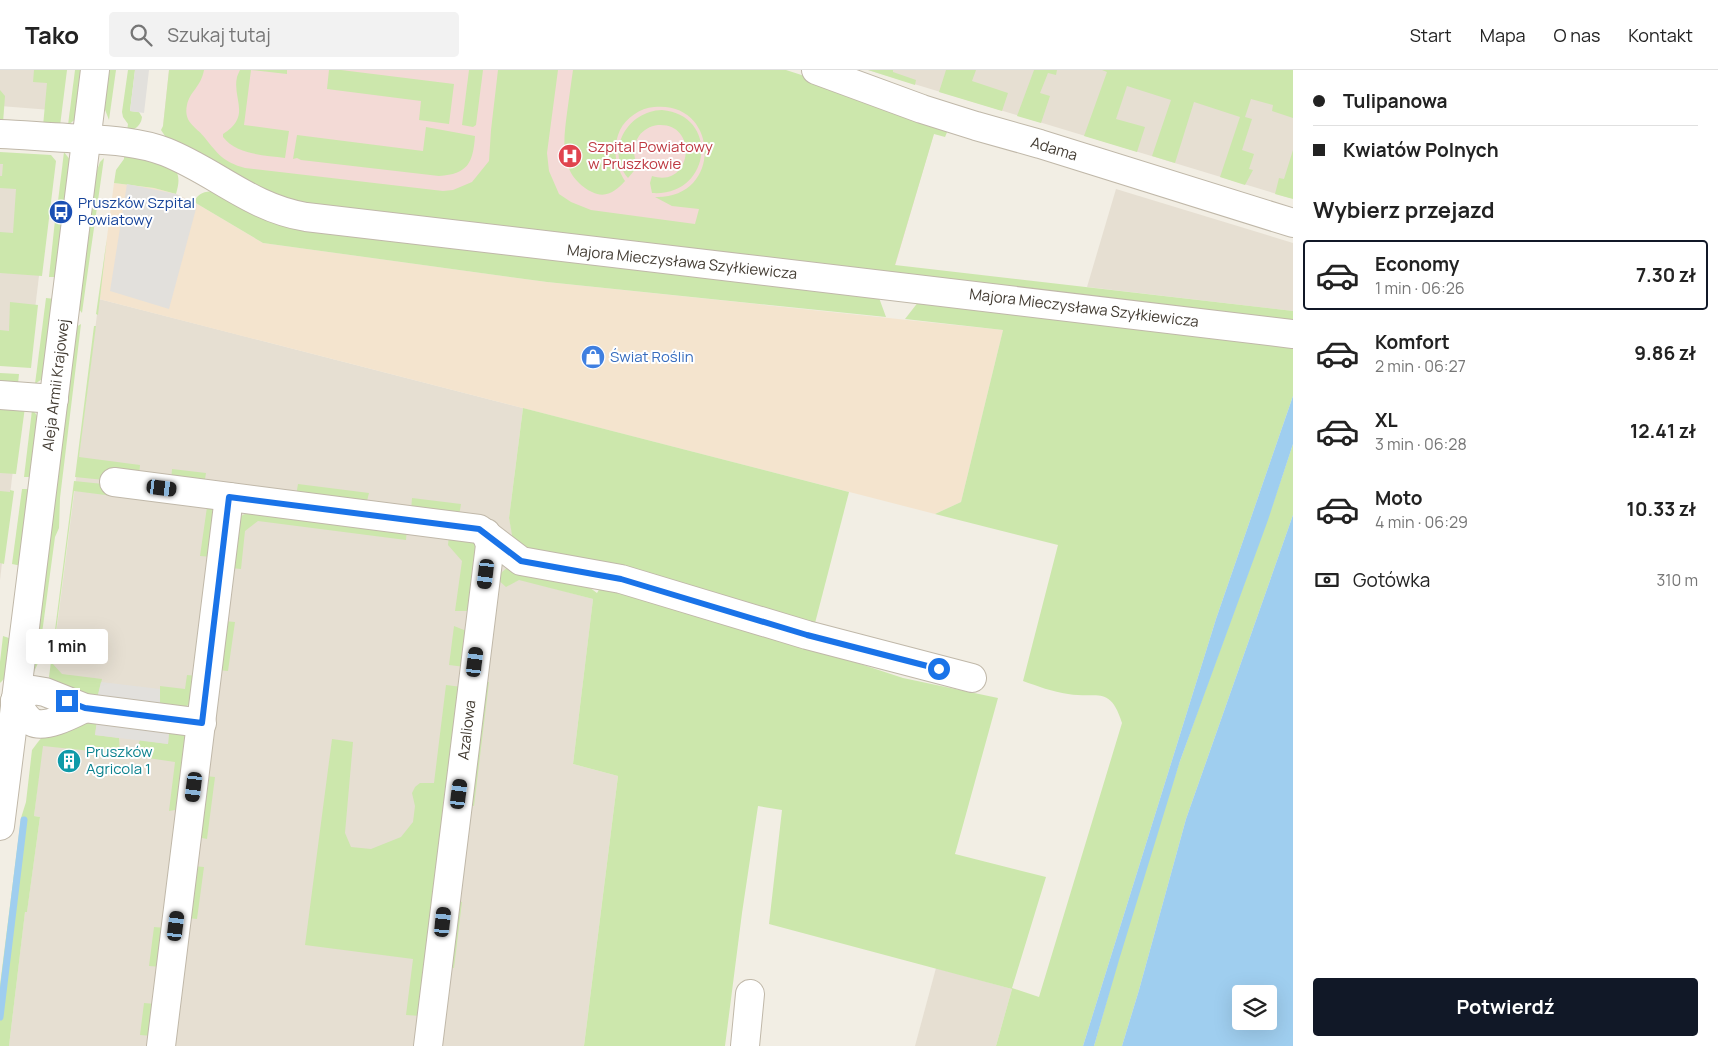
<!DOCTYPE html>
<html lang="pl">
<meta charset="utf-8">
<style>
:root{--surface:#fff;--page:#f2f2f2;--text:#222;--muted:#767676;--line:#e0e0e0;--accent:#111827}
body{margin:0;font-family:Manrope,sans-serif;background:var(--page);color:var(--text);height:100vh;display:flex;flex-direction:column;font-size:19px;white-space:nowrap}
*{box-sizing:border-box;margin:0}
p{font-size:16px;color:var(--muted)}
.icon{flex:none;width:28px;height:28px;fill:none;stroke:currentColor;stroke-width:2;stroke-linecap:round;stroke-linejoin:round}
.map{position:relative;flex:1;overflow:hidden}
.drawer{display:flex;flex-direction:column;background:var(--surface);width:425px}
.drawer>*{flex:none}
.hud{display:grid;align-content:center;height:110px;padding:0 20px;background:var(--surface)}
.controls{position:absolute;left:1232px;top:915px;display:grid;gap:10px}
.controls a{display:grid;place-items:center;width:45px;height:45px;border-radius:5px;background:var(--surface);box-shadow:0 5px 20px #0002;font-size:25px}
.end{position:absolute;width:22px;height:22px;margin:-11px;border:6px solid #1a73e8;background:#fff;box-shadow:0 0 0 2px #fff}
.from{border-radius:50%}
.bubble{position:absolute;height:35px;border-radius:5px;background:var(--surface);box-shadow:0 5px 20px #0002;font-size:16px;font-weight:700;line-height:35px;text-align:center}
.car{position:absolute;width:15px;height:30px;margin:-15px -8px;border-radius:6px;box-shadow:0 0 4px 1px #0007;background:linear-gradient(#222 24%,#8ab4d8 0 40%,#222 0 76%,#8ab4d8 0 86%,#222 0)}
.hud b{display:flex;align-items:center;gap:18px;height:48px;font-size:19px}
.hud b+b{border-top:1px solid var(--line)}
.hud i{width:12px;height:12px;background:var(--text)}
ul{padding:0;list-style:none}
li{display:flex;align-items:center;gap:15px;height:70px;margin:0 10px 8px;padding:0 10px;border:2px solid transparent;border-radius:5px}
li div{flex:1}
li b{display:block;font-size:19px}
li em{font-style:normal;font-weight:700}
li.active{border-color:var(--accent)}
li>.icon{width:45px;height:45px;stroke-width:1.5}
h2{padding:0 20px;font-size:22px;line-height:60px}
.pay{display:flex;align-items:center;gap:12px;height:55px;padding:0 20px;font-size:19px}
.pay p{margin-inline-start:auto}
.primary-button{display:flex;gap:10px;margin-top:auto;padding:10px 20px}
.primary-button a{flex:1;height:58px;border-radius:5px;background:var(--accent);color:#fff;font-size:20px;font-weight:700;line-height:58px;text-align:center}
header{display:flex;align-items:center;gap:30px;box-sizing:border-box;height:70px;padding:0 25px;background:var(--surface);border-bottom:1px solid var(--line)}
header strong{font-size:24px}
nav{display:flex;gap:28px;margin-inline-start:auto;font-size:18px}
.search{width:350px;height:45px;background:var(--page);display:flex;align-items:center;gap:12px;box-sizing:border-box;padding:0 18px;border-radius:5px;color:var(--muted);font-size:19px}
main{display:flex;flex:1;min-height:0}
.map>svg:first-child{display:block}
.residential{fill:#e6dfd2}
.commercial{fill:#f4e4ce}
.medical{fill:#f3dad6}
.green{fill:#cce7ac}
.parking{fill:#e2e0dc}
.water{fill:#9fceef;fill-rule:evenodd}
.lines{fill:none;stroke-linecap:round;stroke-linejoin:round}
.stream{stroke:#9fceef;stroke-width:7}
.minor-casing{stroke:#c0b8a9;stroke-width:30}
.minor{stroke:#fff;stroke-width:28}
.route{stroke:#1a73e8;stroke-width:6}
.labels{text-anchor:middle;stroke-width:4;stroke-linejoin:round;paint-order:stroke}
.health-label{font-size:15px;fill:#be3a42;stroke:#fff;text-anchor:start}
.street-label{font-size:15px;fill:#443d34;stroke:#fff}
.transit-label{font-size:15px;fill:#164399;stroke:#fff;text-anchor:start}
.shop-label{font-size:15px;fill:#366cbe;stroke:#fff;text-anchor:start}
.culture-label{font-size:15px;fill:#0d838f;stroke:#fff;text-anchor:start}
</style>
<header>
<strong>Tako</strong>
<div class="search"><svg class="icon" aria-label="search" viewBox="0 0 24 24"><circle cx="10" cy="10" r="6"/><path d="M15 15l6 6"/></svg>Szukaj tutaj</div>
<nav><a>Start</a><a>Mapa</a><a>O nas</a><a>Kontakt</a></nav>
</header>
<main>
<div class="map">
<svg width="1293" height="976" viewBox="0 0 1293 976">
<rect width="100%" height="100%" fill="#f2eee4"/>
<g class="residential">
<polygon points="0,0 65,0 51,40 0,36"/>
<polygon points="868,0 1293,0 1293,119 1290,128"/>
<polygon points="0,94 42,96 39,206 28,297 0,295"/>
<polygon points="1116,119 1293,173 1293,241 1087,217"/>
<polygon points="99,229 523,338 509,448 514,471 515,512 519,509 593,529 573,694 618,706 584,976 9,976 25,841 27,841 40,747 34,746 43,666"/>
<polygon points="0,356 18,357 0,510"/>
<polygon points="936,898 1012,919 996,976 915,976"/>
</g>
<polygon class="commercial" points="114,113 154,118 176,124 194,132 263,173 547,212 1003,260 961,432 935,444 99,229"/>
<polygon class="medical" points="169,0 727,0 934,63 895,196 249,108 163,56"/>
<g class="green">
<polygon points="34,0 67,0 60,56 43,56 47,13 33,12"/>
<polygon points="75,0 83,0 77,48 68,55"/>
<polygon points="108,0 116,0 109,50 104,37"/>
<path d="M 128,0 L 135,0 L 130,41 L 139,42 L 142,47 C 141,56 135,60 127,61 L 128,54 L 123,47 L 122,42 Z"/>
<path d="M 169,0 L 204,0 C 201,17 190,21 187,35 C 183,53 197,57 205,68 C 218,84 223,92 245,98 L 443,121 L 453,120 L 472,112 L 489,91 L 491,60 L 498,0 L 558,0 L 547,83 L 549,101 L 559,124 L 571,132 L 591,140 L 695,154 L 699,139 L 672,136 L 655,127 C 724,129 719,30 654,37 C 640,38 626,48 620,60 C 612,78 615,95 625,111 C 616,121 606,129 592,122 C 559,105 563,73 567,43 C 569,28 571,14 573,0 L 786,0 L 814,9 L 948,60 L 945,67 L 934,64 L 895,195 L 1293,241 L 1293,252 L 306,136 L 277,129 L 167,69 L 161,60 L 163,56 Z"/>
<path d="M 240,0 L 287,0 L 287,4 L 251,0 L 244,55 L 289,61 L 285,88 C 264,85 237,85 223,67 L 223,64 C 252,46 232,29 237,7 C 238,4 239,2 240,0 Z"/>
<polygon points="329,0 341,0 454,14 449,54 419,50 421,31 327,19"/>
<polygon points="469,0 483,0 476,55 473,57 462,55"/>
<polygon points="868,0 893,0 893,2 916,10 915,15"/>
<polygon points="946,0 976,0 972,11 1008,23 1002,41 939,22"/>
<polygon points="1034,0 1057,0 1056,5 1048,3 1040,23 1050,26 1041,53 1017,46"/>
<polygon points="1102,0 1293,0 1293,48 1272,41 1273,35 1251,29 1245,47 1252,49 1242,80 1254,84 1249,99 1253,100 1245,115 1220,107 1240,47 1194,32 1175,93 1152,86 1171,30 1127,16 1116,49 1145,57 1137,82 1084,66 1107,2"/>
<polygon points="0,20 5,26 3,53 0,53"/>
<path d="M 662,40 C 720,45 712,127 652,123 L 650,113 L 652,106 C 693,119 699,52 658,55 C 650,56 643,60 639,66 C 632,76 633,86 638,96 L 628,108 C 605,79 628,41 662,40 Z"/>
<path d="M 426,57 L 475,66 C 473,93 468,104 439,106 L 301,90 L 297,88 L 293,89 L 297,65 L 423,81 Z"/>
<polygon points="1293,80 1293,129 1275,124 1279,108 1284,109"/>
<polygon points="0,82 51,85 56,91 42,206 0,203 0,162 13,163 16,119 0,118 0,106 2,106 3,94 0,94"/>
<polygon points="64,82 71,91 66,132 58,131"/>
<path d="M 124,83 L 175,98 C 180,108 179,113 176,124 L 154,118 L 114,113 L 116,100 L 124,89 Z"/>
<path d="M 104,88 C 97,139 89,191 82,243 L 79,239 L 95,106 L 100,92 Z"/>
<path d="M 214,121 L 878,225 L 886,247 L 547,212 L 263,173 L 194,132 C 199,122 204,122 214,121 Z"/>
<polygon points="55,150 64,151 58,205 55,207 49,207"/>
<polygon points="107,168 98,245 96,244"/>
<polygon points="46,228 55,229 45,303 42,309 35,314"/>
<path d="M 919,231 L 1293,275 L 1293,326 L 1216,549 L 1083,976 L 996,976 L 1012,919 L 769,854 L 782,740 L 758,736 L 742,843 L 725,976 L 584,976 L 618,706 L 573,694 L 593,529 L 519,510 L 506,517 L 497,509 L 502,502 L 508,497 L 582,512 L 597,523 L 600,518 L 610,512 L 903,608 L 998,628 L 955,784 L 1046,807 L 1012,918 L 1039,927 L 1122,653 C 1110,615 1098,629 1068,624 C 1053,622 1037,616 1023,611 L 1058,475 L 935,444 L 961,432 L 1003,260 L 905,249 Z"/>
<polygon points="10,232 38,235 31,298 0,296 0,260 9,261"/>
<polygon points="81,254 60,428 59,458 55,467 38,593 34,602 76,257"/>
<polygon points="94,256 96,256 79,387 140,395 139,407 114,411 75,407"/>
<polygon points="0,303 19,304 18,314 0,314"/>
<polygon points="0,336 25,337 16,404 0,403"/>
<polygon points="523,338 849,422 814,557 515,482 509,448"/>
<polygon points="32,340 36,344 39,350 33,404 29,407 24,407"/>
<path d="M 1293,374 L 1293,445 L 1186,749 L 1139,920 L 1122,976 L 1094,976 C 1121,880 1148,784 1180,691 C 1217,585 1258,481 1293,374 Z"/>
<polygon points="172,399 206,403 204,415 171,411"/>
<polygon points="74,411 113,415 160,426 160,432 74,421 52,593 62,604 102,609 97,629 52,611 49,607"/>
<polygon points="298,414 369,423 366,435 296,426"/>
<polygon points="22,419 27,419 31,423 22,496 12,494"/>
<polygon points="10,420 14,421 4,494 0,493 0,421 10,422"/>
<polygon points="412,428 461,434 459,446 411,440"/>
<polygon points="191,429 212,437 214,442 212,487 200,486 207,437 188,436"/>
<polygon points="249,442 407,459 406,470 258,451 245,461 241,499 231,498 236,452 241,446"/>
<polygon points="449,465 474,472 478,480 472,541 455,541 462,491 448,475"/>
<polygon points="224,551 235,552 228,601 218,600"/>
<polygon points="454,556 469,562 465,597 449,595"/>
<path d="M 3,566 L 12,569 C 10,581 11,605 0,613 L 0,592 Z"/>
<polygon points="187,605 198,606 192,632 184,638 160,637 160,616 185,619"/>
<polygon points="482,612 489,612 474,736 467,735"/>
<polygon points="446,615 462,617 421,946 406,945 413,889 305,875 332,669 353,672 345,763 351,777 371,779 401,767 413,752 415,736 412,723 415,717 420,713 434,713"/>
<polygon points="89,649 97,651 95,665 119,668 120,684 43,676 34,746 40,747 27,842 25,842 9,976 0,976 0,915 21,748 26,732 32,680 38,672 43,666"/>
<polygon points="169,662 180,662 187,668 181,739 169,741 175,692 134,686 140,670 168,674"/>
<polygon points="205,706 215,707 207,769 197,767"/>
<polygon points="193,796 204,797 197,849 187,848"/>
<polygon points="456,831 462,832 454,898 447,897"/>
<polygon points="154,857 166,858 161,897 149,896"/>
<polygon points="144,933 156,934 153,966 140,965"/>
</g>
<g class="parking">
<polygon points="135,0 149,0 144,43 130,41"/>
<polygon points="127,114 176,124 197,135 169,239 110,221"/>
<polygon points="101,612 160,619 160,637 97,629"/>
<polygon points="97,651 169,662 168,674 95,665"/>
</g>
<g class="water">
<polygon points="1293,326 1293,374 1268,450 1180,691 1119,890 1094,976 1083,976 1216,549"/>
<path d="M 1293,445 L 1293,976 L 1122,976 L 1139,920 L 1186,749 ZM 1241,924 L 1269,924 L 1269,951 L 1241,951 Z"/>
</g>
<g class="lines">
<polyline class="stream" points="0,947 24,750"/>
<g class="minor-casing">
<g id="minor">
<polyline points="816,0 922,39 976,56 1040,74 1293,153"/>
<path d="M 0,64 C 23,65 46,67 68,68 C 101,70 135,70 166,82 C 216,102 251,138 306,147 C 635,186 964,223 1293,264"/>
<polyline points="0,325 54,329"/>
<polyline points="114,412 479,459 521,491 621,509 807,565 972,608"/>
<polyline points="15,631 33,620 45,622 85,638 202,653"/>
<path d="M 15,631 C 20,637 25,648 32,652 C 45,659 73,644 85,638"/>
<polyline points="0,756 95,0"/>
<polyline points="161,976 229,427"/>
<polyline points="428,976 490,475 486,463"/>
<polyline points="745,976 750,924"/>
</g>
</g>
<use href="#minor" class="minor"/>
</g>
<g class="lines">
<polyline class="route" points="67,631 85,638 202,653 229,427 479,459 521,491 621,509 807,565 939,599"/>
</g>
<defs>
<g id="hospital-disc" transform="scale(1.25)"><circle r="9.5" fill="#e0444e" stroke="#fff"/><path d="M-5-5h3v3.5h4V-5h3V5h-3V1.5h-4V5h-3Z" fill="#fff"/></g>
<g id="bus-disc" transform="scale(1.25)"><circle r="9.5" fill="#1a4fb4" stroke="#fff"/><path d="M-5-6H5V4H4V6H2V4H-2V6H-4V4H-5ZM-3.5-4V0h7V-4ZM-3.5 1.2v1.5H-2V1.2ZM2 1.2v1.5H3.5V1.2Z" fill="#fff"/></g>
<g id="shop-disc" transform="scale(1.25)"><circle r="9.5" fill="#3f7fe0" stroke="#fff"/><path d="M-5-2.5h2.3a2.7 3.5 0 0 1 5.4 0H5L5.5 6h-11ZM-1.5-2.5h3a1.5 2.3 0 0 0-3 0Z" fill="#fff"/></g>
<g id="building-disc" transform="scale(1.25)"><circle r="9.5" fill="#0f9aa8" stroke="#fff"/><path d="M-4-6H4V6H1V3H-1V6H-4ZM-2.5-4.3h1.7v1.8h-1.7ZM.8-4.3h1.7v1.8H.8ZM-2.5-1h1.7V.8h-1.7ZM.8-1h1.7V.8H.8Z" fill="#fff"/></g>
</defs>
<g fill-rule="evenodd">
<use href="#hospital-disc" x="570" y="86"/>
<use href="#bus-disc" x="61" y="142"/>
<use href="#shop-disc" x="593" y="287"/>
<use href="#building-disc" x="69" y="691"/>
</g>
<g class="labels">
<g class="health-label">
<text x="588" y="82">Szpital Powiatowy<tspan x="588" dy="17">w Pruszkowie</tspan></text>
</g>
<g class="street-label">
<text transform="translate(1054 79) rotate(17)" y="5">Adama</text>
<text transform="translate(682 192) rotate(6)" y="5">Majora Mieczysława Szyłkiewicza</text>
<text transform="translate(1084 238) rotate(7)" y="5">Majora Mieczysława Szyłkiewicza</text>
<text transform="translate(56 315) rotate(-83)" y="5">Aleja Armii Krajowej</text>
<text transform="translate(467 660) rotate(-83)" y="5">Azaliowa</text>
</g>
<g class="transit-label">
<text x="78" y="138">Pruszków Szpital<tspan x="78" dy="17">Powiatowy</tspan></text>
</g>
<g class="shop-label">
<text x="610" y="292">Świat Roślin</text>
</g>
<g class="culture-label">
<text x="86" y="687">Pruszków<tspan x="86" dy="17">Agricola 1</tspan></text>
</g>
</g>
</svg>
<div class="controls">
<a><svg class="icon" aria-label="layers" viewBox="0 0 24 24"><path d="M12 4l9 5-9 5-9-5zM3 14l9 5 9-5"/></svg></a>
</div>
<i class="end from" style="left:939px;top:599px"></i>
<i class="end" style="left:67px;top:631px"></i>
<div class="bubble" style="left:26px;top:559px;width:82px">1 min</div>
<i class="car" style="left:162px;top:418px;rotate:97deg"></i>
<i class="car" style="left:486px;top:504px;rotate:187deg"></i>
<i class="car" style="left:475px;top:592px;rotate:7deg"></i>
<i class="car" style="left:194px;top:717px;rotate:187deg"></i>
<i class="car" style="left:459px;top:724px;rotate:7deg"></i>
<i class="car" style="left:443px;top:852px;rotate:6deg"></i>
<i class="car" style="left:176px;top:856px;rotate:7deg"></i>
</div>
<section class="drawer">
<div class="hud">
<b><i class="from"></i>Tulipanowa</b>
<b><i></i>Kwiatów Polnych</b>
</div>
<h2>Wybierz przejazd</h2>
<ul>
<li class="active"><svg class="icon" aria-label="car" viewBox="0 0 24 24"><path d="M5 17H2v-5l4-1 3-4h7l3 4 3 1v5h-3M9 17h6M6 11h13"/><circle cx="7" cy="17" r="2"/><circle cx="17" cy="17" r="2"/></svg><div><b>Economy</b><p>1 min · 06:26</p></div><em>7.30 zł</em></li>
<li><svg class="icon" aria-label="car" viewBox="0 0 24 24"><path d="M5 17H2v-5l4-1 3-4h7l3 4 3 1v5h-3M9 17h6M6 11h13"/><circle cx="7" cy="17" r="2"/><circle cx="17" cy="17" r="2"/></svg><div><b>Komfort</b><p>2 min · 06:27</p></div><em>9.86 zł</em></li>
<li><svg class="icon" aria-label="car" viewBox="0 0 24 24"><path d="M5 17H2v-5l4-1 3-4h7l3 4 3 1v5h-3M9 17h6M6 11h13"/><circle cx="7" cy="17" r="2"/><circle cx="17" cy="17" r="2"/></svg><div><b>XL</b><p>3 min · 06:28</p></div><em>12.41 zł</em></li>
<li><svg class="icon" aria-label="car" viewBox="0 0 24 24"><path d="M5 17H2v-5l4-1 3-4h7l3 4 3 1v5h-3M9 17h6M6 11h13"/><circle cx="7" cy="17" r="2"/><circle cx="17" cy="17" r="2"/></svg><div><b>Moto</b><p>4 min · 06:29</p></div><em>10.33 zł</em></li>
</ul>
<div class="pay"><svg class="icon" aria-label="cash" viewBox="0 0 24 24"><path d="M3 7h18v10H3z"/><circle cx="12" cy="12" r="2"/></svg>Gotówka<p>310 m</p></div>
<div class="primary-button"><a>Potwierdź</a></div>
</section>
</main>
